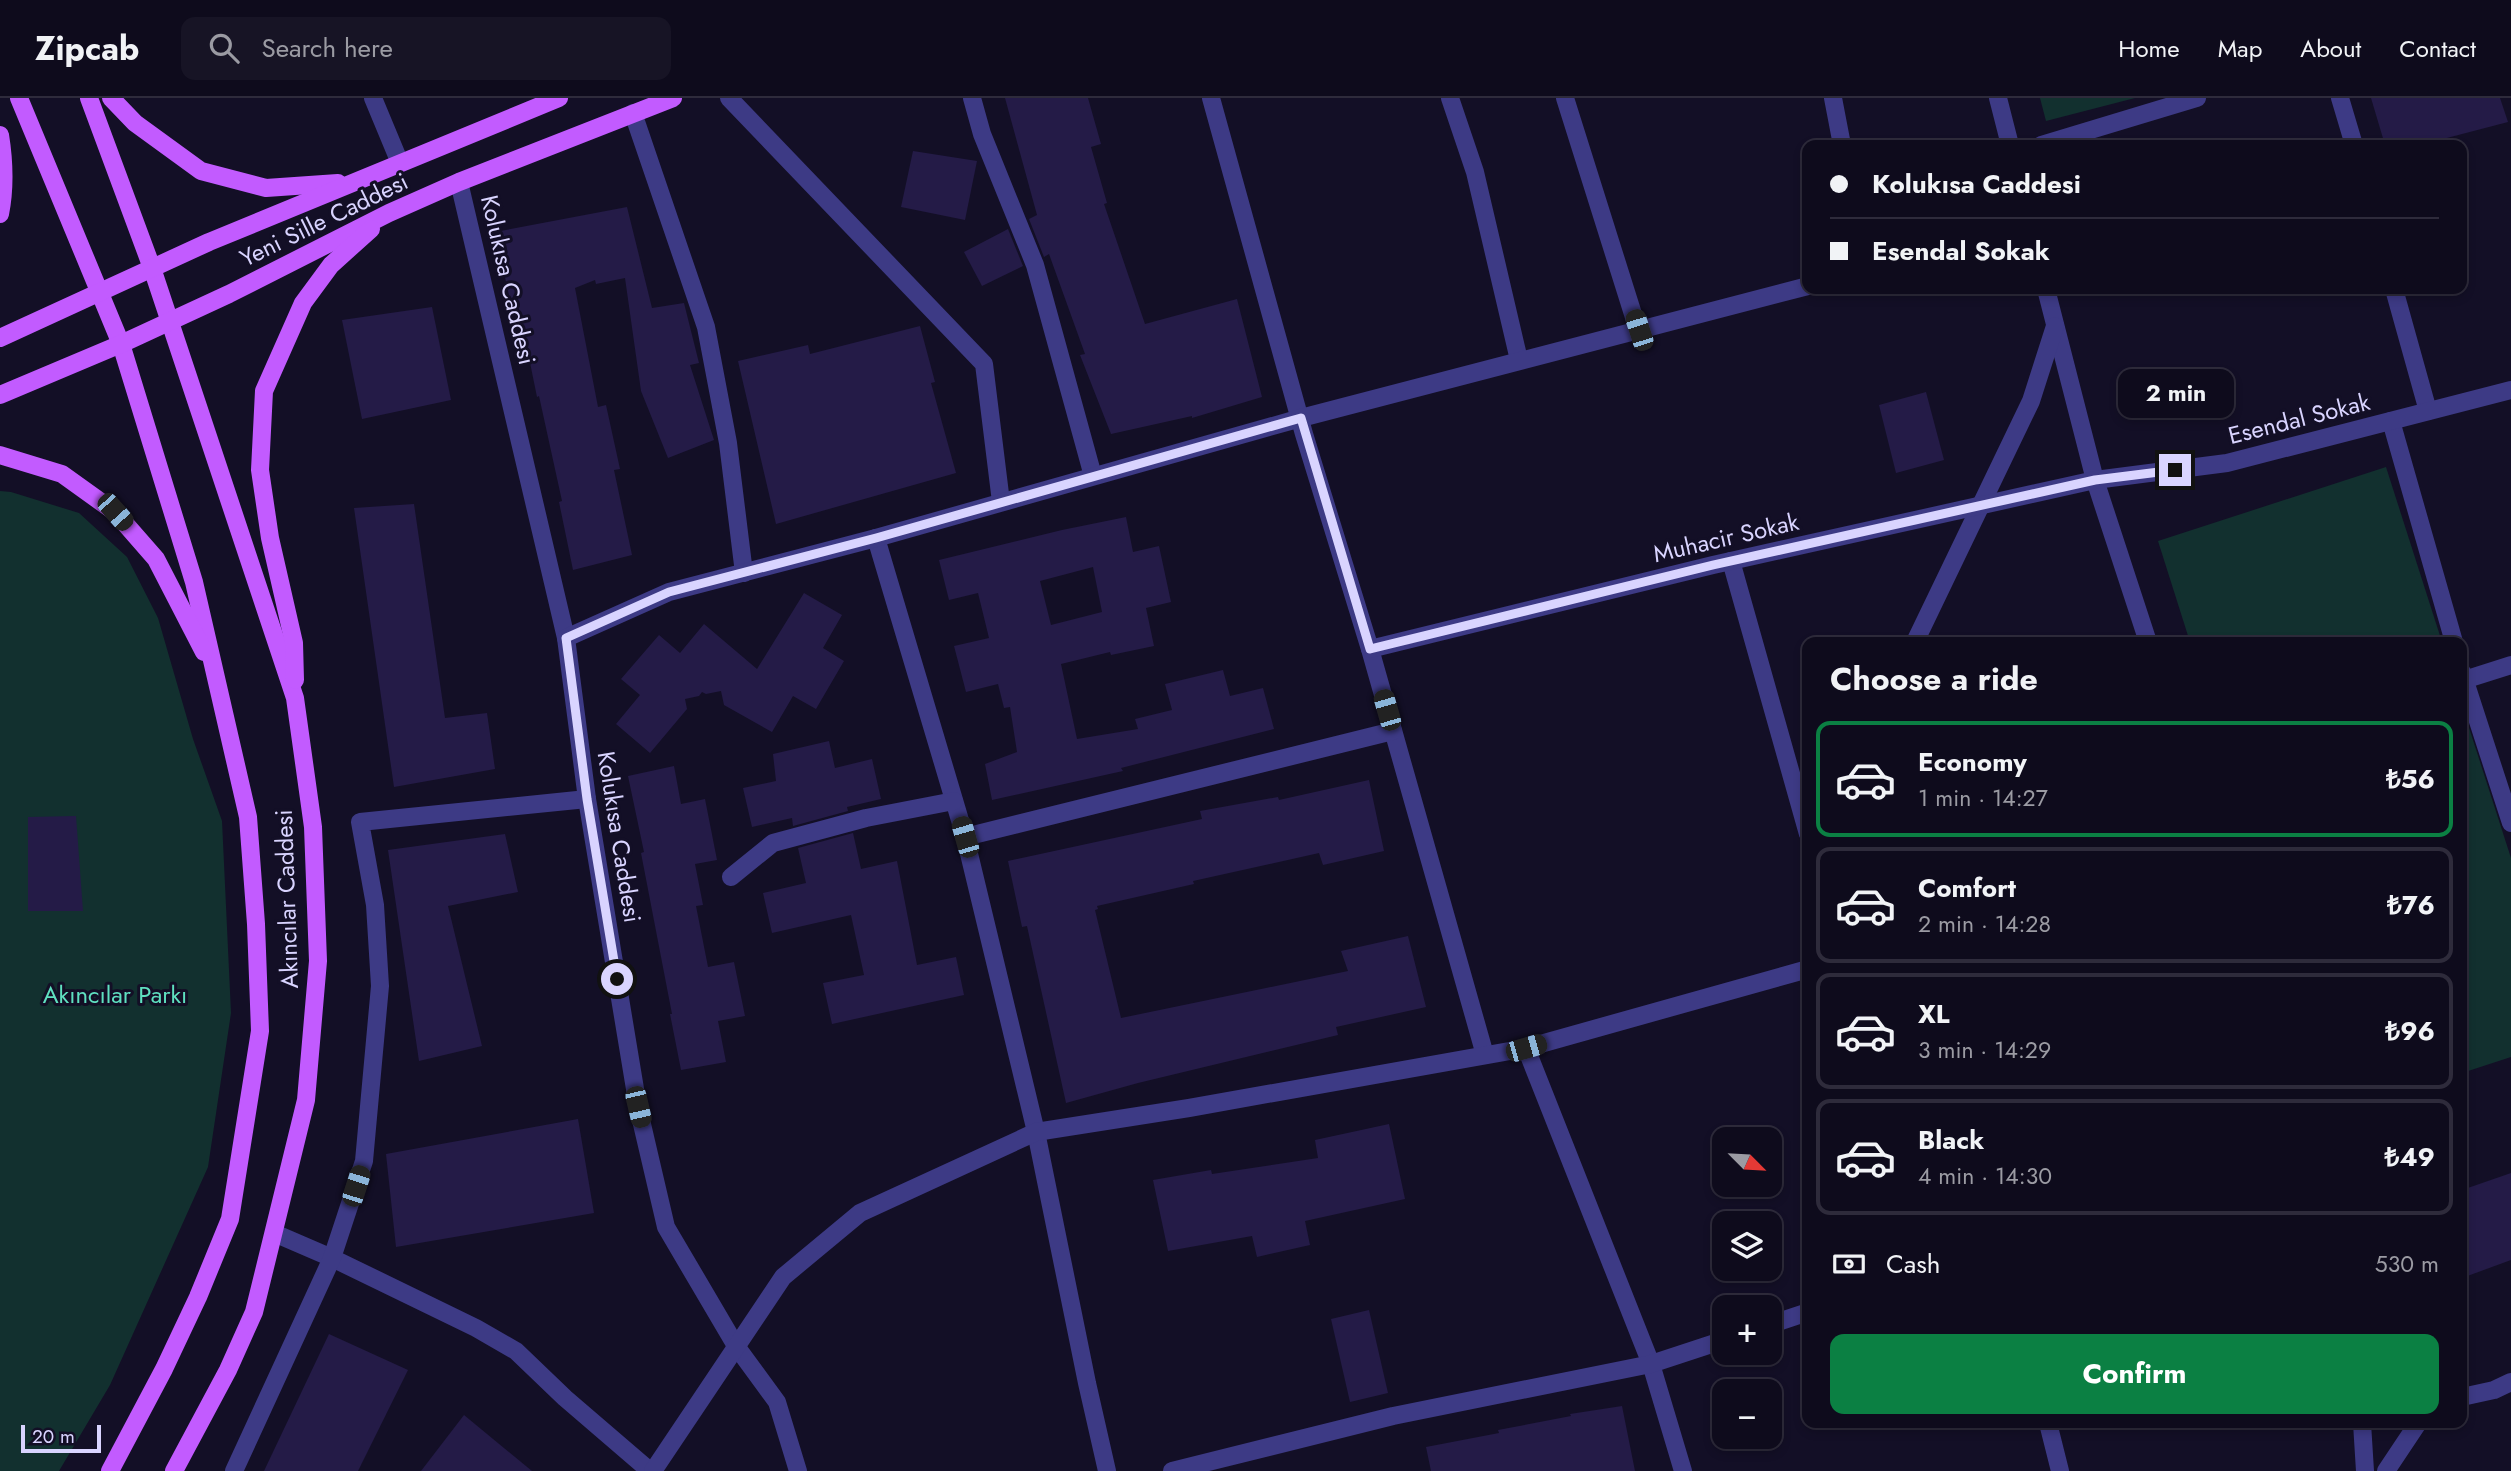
<!DOCTYPE html>
<meta charset="utf-8">
<style>
:root{--surface:#0e0b1c;--page:#171425;--text:#f1f3f6;--muted:#9b9ba3;--line:#2e2b3b;--accent:#0b8043}
body{margin:0;font-family:Jost,sans-serif;background:var(--page);color:var(--text);height:100vh;display:flex;flex-direction:column;font-size:26px;white-space:nowrap}
*{box-sizing:border-box;margin:0}
p{font-size:23px;color:var(--muted)}
.icon{flex:none;width:38px;height:38px;fill:none;stroke:currentColor;stroke-width:2;stroke-linecap:round;stroke-linejoin:round}
.map{position:relative;flex:1;overflow:hidden}
.details{position:absolute;left:1802px;top:539px;width:665px;height:791px;display:flex;flex-direction:column;background:var(--surface);border-radius:14px;box-shadow:0 4px 10px #0003,0 0 0 2px var(--line)}
.details>*{flex:none}
.banner{position:absolute;left:1802px;top:42px;width:665px;height:154px;border-radius:14px;box-shadow:0 4px 10px #0003,0 0 0 2px var(--line);display:grid;align-content:center;height:154px;padding:0 28px;background:var(--surface)}
.needle{width:46px;rotate:114deg}
.controls{position:absolute;left:1712px;top:1029px;display:grid;gap:14px}
.controls a{display:grid;place-items:center;width:70px;height:70px;border-radius:14px;background:var(--surface);box-shadow:0 4px 10px #0003,0 0 0 2px var(--line);font-size:35px}
.scale{position:absolute;left:21px;bottom:18px;width:80px;box-sizing:border-box;padding-left:7px;border:4px solid #d9d4ff;border-top:0;font-size:19px;line-height:24px;white-space:nowrap;color:#d9d4ff;-webkit-text-stroke:5px #130f26;paint-order:stroke}
.end{position:absolute;width:32px;height:32px;margin:-16px;border:9px solid #d9d4ff;background:#111;box-shadow:0 0 0 4px #111}
.from{border-radius:50%}
.bubble{position:absolute;height:49px;border-radius:14px;background:var(--surface);box-shadow:0 4px 10px #0003,0 0 0 2px var(--line);font-size:23px;font-weight:700;line-height:49px;text-align:center}
.car{position:absolute;width:21px;height:42px;margin:-21px -10px;border-radius:9px;box-shadow:0 0 5px 2px #0007;background:linear-gradient(#222 24%,#8ab4d8 0 40%,#222 0 76%,#8ab4d8 0 86%,#222 0)}
.banner b{display:flex;align-items:center;gap:24px;height:66px;font-size:26px}
.banner b+b{border-top:2px solid var(--line)}
.banner i{width:18px;height:18px;background:var(--text)}
ul{padding:0;list-style:none}
li{display:flex;align-items:center;gap:21px;height:116px;margin:0 14px 10px;padding:0 14px;border:4px solid var(--line);border-radius:14px}
li div{flex:1}
li b{display:block;font-size:26px}
li em{font-style:normal;font-weight:700}
li.selected{border-color:var(--accent)}
li>.icon{width:63px;height:63px;stroke-width:1.5}
h2{padding:0 28px;font-size:32px;line-height:84px}
.pay{display:flex;align-items:center;gap:18px;height:77px;padding:0 28px;font-size:26px}
.pay p{margin-inline-start:auto}
.button{display:flex;gap:14px;margin-top:auto;padding:14px 28px}
.button a{flex:1;height:80px;border-radius:14px;background:var(--accent);color:#fff;font-size:28px;font-weight:700;line-height:80px;text-align:center}
header{display:flex;align-items:center;gap:42px;box-sizing:border-box;height:98px;padding:0 35px;background:var(--surface);border-bottom:2px solid var(--line)}
header strong{font-size:33px}
nav{display:flex;gap:38px;margin-inline-start:auto;font-size:24px}
.search{width:490px;height:63px;background:var(--page);display:flex;align-items:center;gap:18px;box-sizing:border-box;padding:0 24px;border-radius:14px;color:var(--muted);font-size:26px}
.map>svg:first-child{display:block}
.green{fill:#12302f}
.building{fill:#241b47;fill-rule:evenodd}
.lines{fill:none;stroke-linecap:round;stroke-linejoin:round}
.minor{stroke:#3d3a85;stroke-width:18}
.major{stroke:#c25bff;stroke-width:18}
.route{stroke:#d9d4ff;stroke-width:9}
.labels{text-anchor:middle;stroke-width:6;stroke-linejoin:round;paint-order:stroke}
.street-label{font-size:24px;fill:#d9d4ff;stroke:#130f26}
.park-label{font-size:24px;fill:#5fe0c0;stroke:#130f26}
</style>
<header>
<strong>Zipcab</strong>
<div class="search"><svg class="icon" aria-label="search" viewBox="0 0 24 24"><circle cx="10" cy="10" r="6"/><path d="M15 15l6 6"/></svg>Search here</div>
<nav><a>Home</a><a>Map</a><a>About</a><a>Contact</a></nav>
</header>
<div class="map">
<svg width="2511" height="1373" viewBox="0 0 2511 1373">
<rect width="100%" height="100%" fill="#130f26"/>
<g class="green">
<polygon points="2040,0 2135,0 2046,23"/>
<polygon points="2386,369 2442,544 2190,544 2158,443"/>
<polygon points="0,393 11,394 79,415 127,459 158,520 193,641 222,723 231,915 208,1069 110,1287 59,1373 0,1373"/>
<polygon points="2462,608 2511,760 2511,959 2462,975"/>
</g>
<g class="building">
<polygon points="1005,0 1088,0 1101,46 1091,49 1107,105 1104,106 1145,226 1237,201 1262,299 1192,320 1192,318 1111,336 1080,257 1085,256 1049,156 1044,159 1029,121 1037,117"/>
<polygon points="2371,0 2500,0 2508,24 2420,47 2385,47"/>
<polygon points="913,53 977,63 965,122 901,109"/>
<polygon points="627,109 652,210 684,205 699,265 690,267 714,342 668,360 641,293 625,180 596,186 595,182 575,190 598,309 606,307 620,371 614,372 632,457 573,472 559,404 562,403 539,298 537,299 517,201 510,202 495,134"/>
<polygon points="1008,131 1023,168 982,188 964,154"/>
<polygon points="432,209 451,302 362,321 342,222"/>
<polygon points="920,228 935,284 931,285 956,375 776,426 738,263 808,247 810,256"/>
<polygon points="1926,294 1944,362 1896,375 1879,307"/>
<polygon points="414,406 445,620 487,615 495,671 394,689 354,410"/>
<path d="M 1126,419 L 1133,454 L 1159,448 L 1171,504 L 1146,510 L 1154,548 L 1111,557 L 1110,554 L 1061,566 L 1077,641 L 1138,631 L 1135,621 L 1172,612 L 1165,586 L 1223,572 L 1230,598 L 1263,590 L 1274,631 L 1121,670 L 1123,673 L 992,702 L 985,666 L 1017,654 L 1010,609 L 1004,610 L 998,586 L 966,594 L 954,548 L 989,540 L 978,495 L 949,502 L 939,462 L 1062,432 ZM 1093,469 L 1102,514 L 1051,527 L 1040,483 Z"/>
<polygon points="804,495 842,517 823,550 844,563 816,611 793,598 772,634 724,607 721,593 706,596 702,594 699,598 685,601 687,611 650,655 616,626 640,597 621,581 659,537 680,555 704,526 757,571"/>
<polygon points="829,643 835,670 872,661 881,701 847,709 848,713 793,728 792,720 752,729 743,690 776,683 773,656"/>
<polygon points="674,668 681,706 705,701 717,762 695,766 703,807 696,808 708,869 734,864 745,918 718,923 726,964 681,972 670,916 672,916 641,755 644,754 628,678"/>
<polygon points="1369,682 1384,753 1323,767 1319,755 1193,783 1194,786 1097,808 1098,811 1095,812 1121,920 1348,873 1341,853 1408,838 1426,909 1336,929 1338,937 1138,985 1066,1005 1027,828 1022,829 1008,763 1202,721 1200,713 1278,699 1279,702"/>
<polygon points="76,718 83,813 28,813 28,719"/>
<polygon points="853,735 861,771 897,763 917,867 956,859 964,897 832,926 823,885 864,877 851,817 772,835 763,795 806,785 798,750"/>
<polygon points="505,736 518,794 448,808 482,948 419,963 388,752"/>
<polygon points="578,1021 594,1115 396,1149 386,1056"/>
<polygon points="1389,1026 1405,1101 1305,1123 1310,1147 1257,1159 1252,1138 1168,1153 1153,1082 1211,1072 1212,1076 1318,1060 1315,1042"/>
<polygon points="2511,1075 2511,1162 2462,1180 2462,1092"/>
<polygon points="1369,1212 1388,1295 1350,1304 1331,1221"/>
<polygon points="329,1236 408,1272 358,1373 264,1373"/>
<polygon points="1622,1308 1635,1373 1431,1373 1426,1349 1499,1335 1498,1332 1571,1318 1570,1316"/>
<polygon points="464,1317 532,1373 421,1373"/>
</g>
<g class="lines">
<g class="minor">
<polyline points="373,0 400,65"/>
<polyline points="729,0 984,266 1001,404"/>
<polyline points="972,0 982,36 1035,167 1093,378"/>
<polyline points="1211,0 1304,336 1370,551 1485,957"/>
<polyline points="1450,0 1475,74 1519,262"/>
<polyline points="1565,0 1638,232"/>
<polyline points="1833,0 1842,47"/>
<polyline points="1998,0 2010,47"/>
<polyline points="2340,0 2354,47"/>
<polyline points="633,15 706,229 728,345 744,475"/>
<polyline points="2041,47 2197,0"/>
<polyline points="459,84 566,540 587,701 638,1009 666,1129 736,1248 777,1304 798,1373"/>
<polyline points="2046,191 2095,382 2148,544"/>
<polyline points="2394,191 2428,313"/>
<polyline points="2391,323 2454,544"/>
<polyline points="876,440 965,739 1036,1034 1087,1285 1107,1373"/>
<polyline points="1731,463 1808,736"/>
<polyline points="566,540 669,494 876,440 1301,320 1808,188"/>
<polyline points="1915,544 2031,303 2055,228"/>
<polyline points="1370,551 1713,467 2095,382 2227,365 2511,292"/>
<polyline points="2462,574 2511,725"/>
<polyline points="2464,582 2511,567"/>
<polyline points="965,739 1393,633"/>
<polyline points="731,779 773,745 866,720 954,703"/>
<polyline points="1526,950 1651,1266 1683,1373"/>
<polyline points="274,1135 332,1160 476,1230 516,1253 565,1300 650,1373"/>
<polyline points="1769,1227 1808,1214"/>
<polyline points="2462,1299 2494,1292 2511,1284"/>
<polyline points="2048,1325 2060,1373"/>
<polyline points="2362,1325 2365,1373"/>
<polyline points="234,1373 332,1160 364,1063 380,888 375,807 360,724 587,701"/>
<polyline points="653,1373 783,1179 860,1115 1036,1034 1189,1010 1526,950 1808,871"/>
<polyline points="1172,1373 1393,1318 1651,1266 1724,1242"/>
<polyline points="2386,1373 2418,1325"/>
</g>
<g class="major">
<polyline points="19,0 121,246 194,484 248,719 256,826 260,933 230,1121 198,1199 164,1271 110,1373"/>
<polyline points="89,0 152,170 295,600 313,729 318,863 306,1002 254,1214 228,1272 174,1373"/>
<polyline points="111,0 135,25 201,73 266,90 338,85"/>
<path d="M 0,37 C 4,62 5,91 0,116"/>
<polyline points="0,240 209,144 559,0"/>
<polyline points="0,297 121,246 229,196 389,115 459,84 673,0"/>
<polyline points="0,357 62,376 115,414 156,461 204,554"/>
<polyline points="295,582 294,545 270,440 260,372 264,293 303,205 331,167 371,131"/>
</g>
</g>
<g class="lines">
<polyline class="route" points="617,881 587,701 566,540 669,494 876,440 1301,320 1370,551 1713,467 2095,382 2175,372"/>
</g>
<g class="labels">
<g class="street-label">
<text transform="translate(324 122) rotate(-26)" y="8">Yeni Sille Caddesi</text>
<text transform="translate(508 182) rotate(77)" y="8">Kolukısa Caddesi</text>
<text transform="translate(2299 321) rotate(-14)" y="8">Esendal Sokak</text>
<text transform="translate(1726 440) rotate(-13)" y="8">Muhacir Sokak</text>
<text transform="translate(619 739) rotate(81)" y="8">Kolukısa Caddesi</text>
<text transform="translate(287 801) rotate(-92)" y="8">Akıncılar Caddesi</text>
</g>
<g class="park-label">
<text x="115" y="905">Akıncılar Parkı</text>
</g>
</g>
</svg>
<div class="controls">
<a><svg class="needle" viewBox="-14 -14 28 28"><path d="M0-13l5 13h-10z" fill="#e53935"/><path d="M0 13l5-13h-10z" fill="#9b9ba3"/></svg></a>
<a><svg class="icon" aria-label="layers" viewBox="0 0 24 24"><path d="M12 4l9 5-9 5-9-5zM3 14l9 5 9-5"/></svg></a>
<a>+</a>
<a>−</a>
</div>
<div class="scale">20 m</div>
<i class="end from" style="left:617px;top:881px"></i>
<i class="end" style="left:2175px;top:372px"></i>
<div class="bubble" style="left:2118px;top:271px;width:116px">2 min</div>
<i class="car" style="left:1639px;top:232px;rotate:342deg"></i>
<i class="car" style="left:115px;top:414px;rotate:138deg"></i>
<i class="car" style="left:1387px;top:612px;rotate:344deg"></i>
<i class="car" style="left:965px;top:739px;rotate:344deg"></i>
<i class="car" style="left:1526px;top:950px;rotate:74deg"></i>
<i class="car" style="left:638px;top:1009px;rotate:167deg"></i>
<i class="car" style="left:356px;top:1088px;rotate:18deg"></i>
<div class="banner">
<b><i class="from"></i>Kolukısa Caddesi</b>
<b><i></i>Esendal Sokak</b>
</div>
<section class="details">
<h2>Choose a ride</h2>
<ul>
<li class="selected"><svg class="icon" aria-label="car" viewBox="0 0 24 24"><path d="M5 17H2v-5l4-1 3-4h7l3 4 3 1v5h-3M9 17h6M6 11h13"/><circle cx="7" cy="17" r="2"/><circle cx="17" cy="17" r="2"/></svg><div><b>Economy</b><p>1 min · 14:27</p></div><em>₺56</em></li>
<li><svg class="icon" aria-label="car" viewBox="0 0 24 24"><path d="M5 17H2v-5l4-1 3-4h7l3 4 3 1v5h-3M9 17h6M6 11h13"/><circle cx="7" cy="17" r="2"/><circle cx="17" cy="17" r="2"/></svg><div><b>Comfort</b><p>2 min · 14:28</p></div><em>₺76</em></li>
<li><svg class="icon" aria-label="car" viewBox="0 0 24 24"><path d="M5 17H2v-5l4-1 3-4h7l3 4 3 1v5h-3M9 17h6M6 11h13"/><circle cx="7" cy="17" r="2"/><circle cx="17" cy="17" r="2"/></svg><div><b>XL</b><p>3 min · 14:29</p></div><em>₺96</em></li>
<li><svg class="icon" aria-label="car" viewBox="0 0 24 24"><path d="M5 17H2v-5l4-1 3-4h7l3 4 3 1v5h-3M9 17h6M6 11h13"/><circle cx="7" cy="17" r="2"/><circle cx="17" cy="17" r="2"/></svg><div><b>Black</b><p>4 min · 14:30</p></div><em>₺49</em></li>
</ul>
<div class="pay"><svg class="icon" aria-label="cash" viewBox="0 0 24 24"><path d="M3 7h18v10H3z"/><circle cx="12" cy="12" r="2"/></svg>Cash<p>530 m</p></div>
<div class="button"><a>Confirm</a></div>
</section>
</div>
